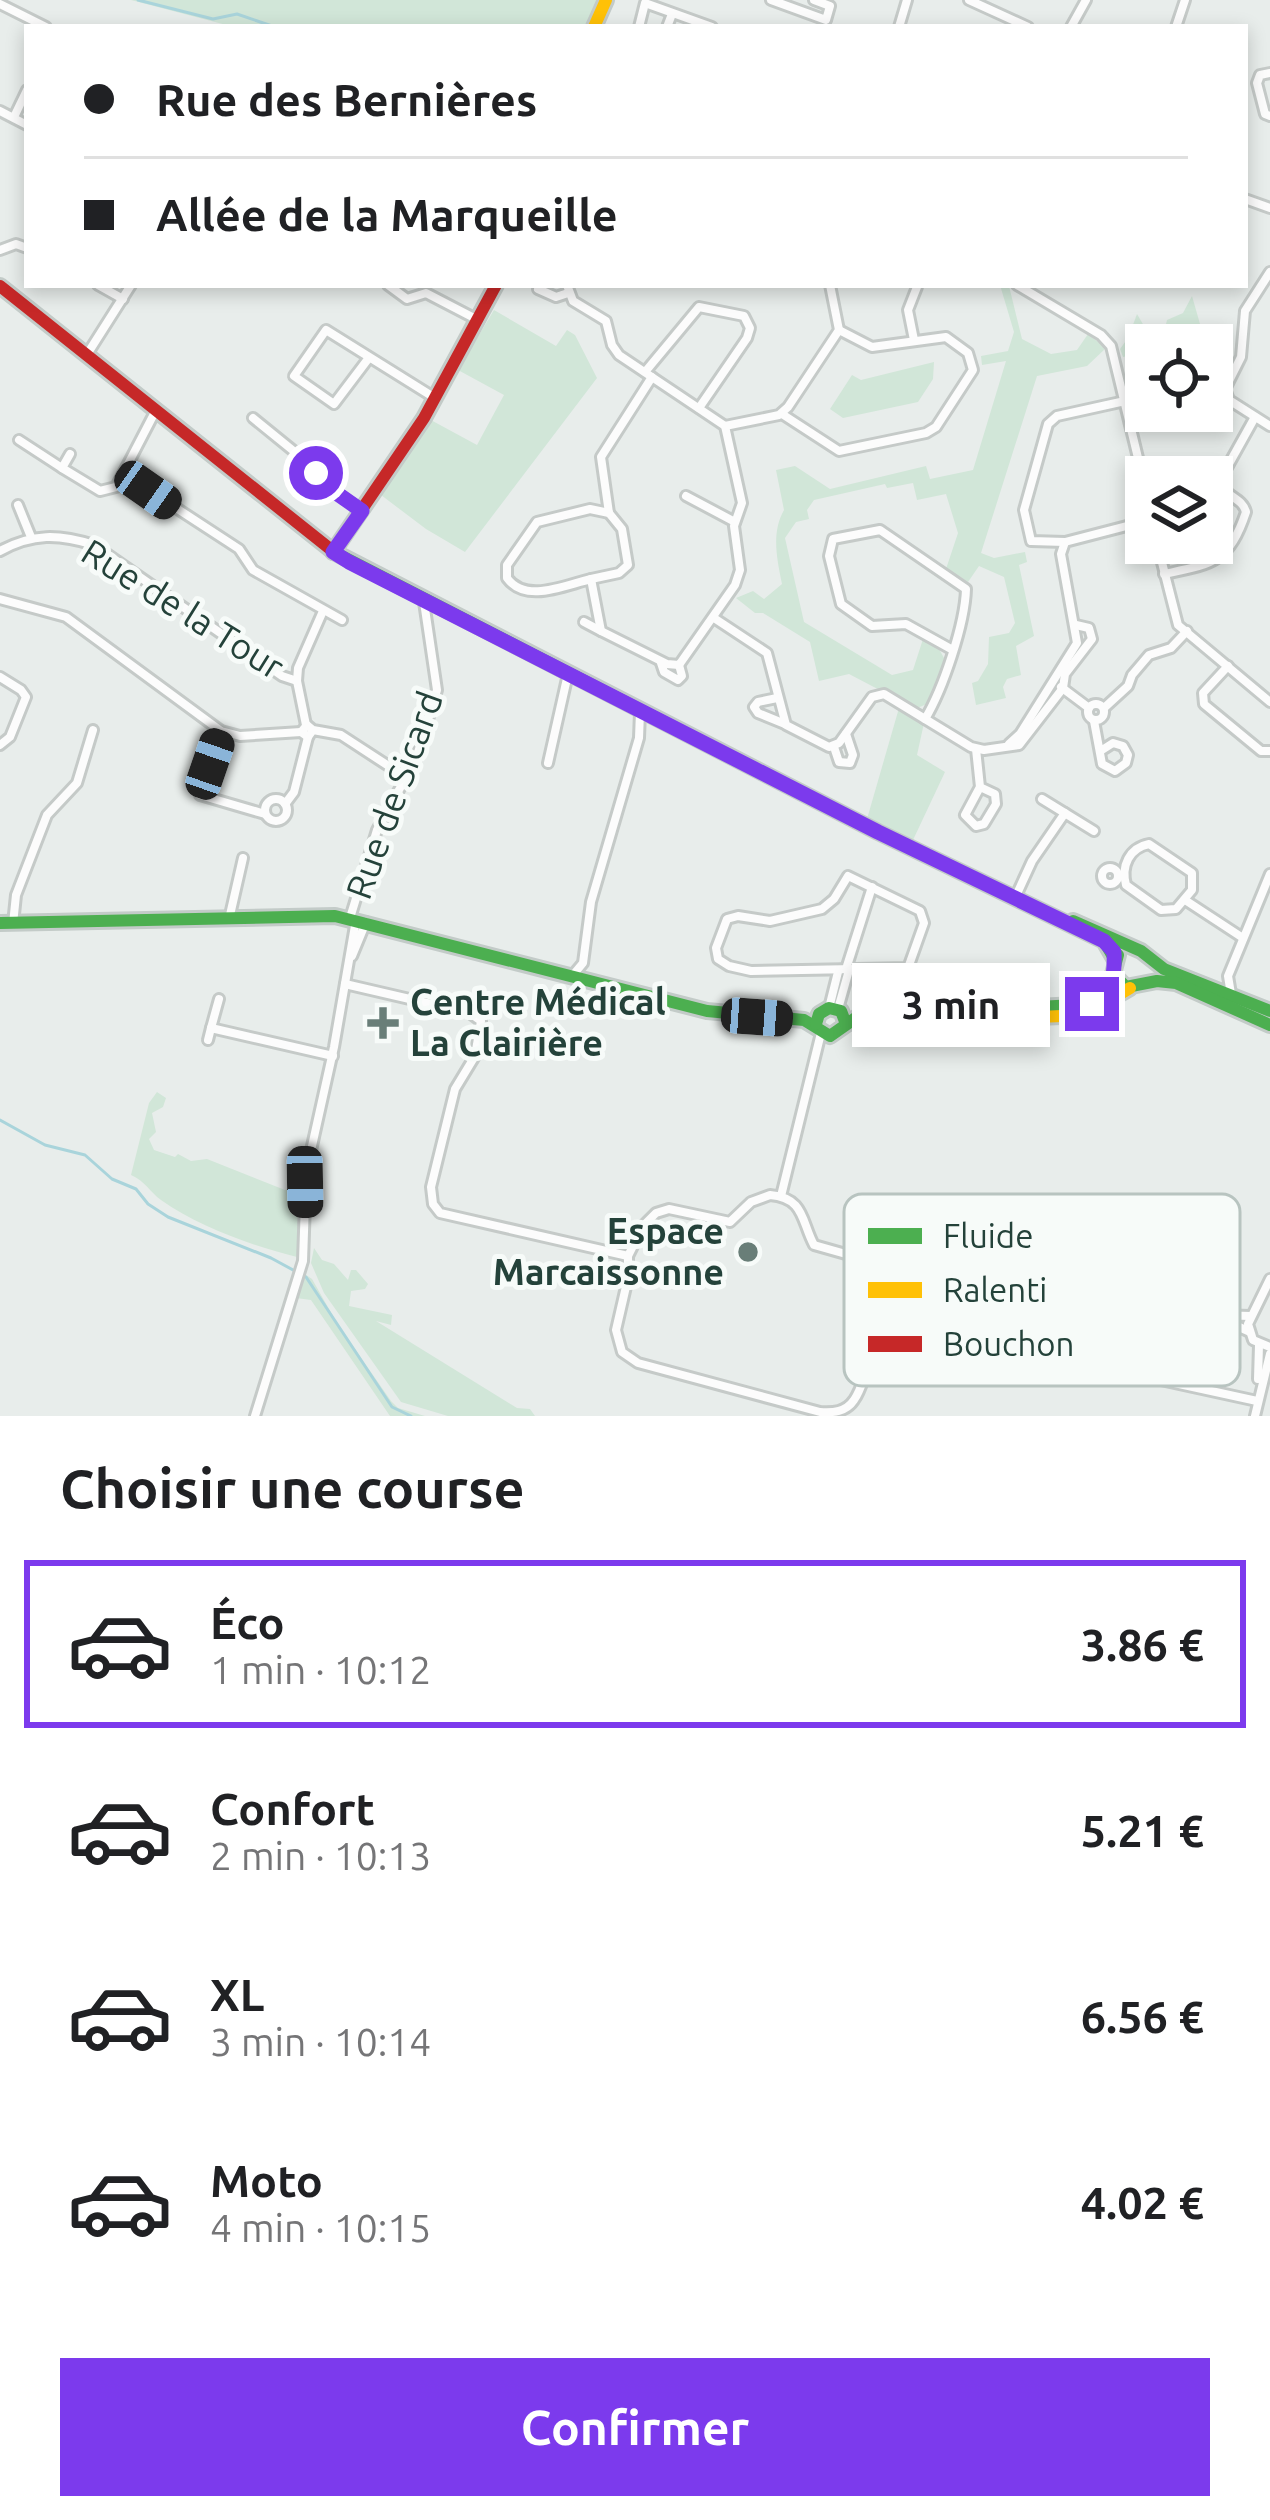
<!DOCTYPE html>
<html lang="fr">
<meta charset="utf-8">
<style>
:root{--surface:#fff;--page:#f2f2f2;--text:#202124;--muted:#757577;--line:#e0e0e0;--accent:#7c3aed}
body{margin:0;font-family:Ubuntu,sans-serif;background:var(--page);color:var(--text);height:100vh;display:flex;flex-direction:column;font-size:45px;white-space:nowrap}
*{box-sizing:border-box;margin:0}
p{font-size:39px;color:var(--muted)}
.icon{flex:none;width:66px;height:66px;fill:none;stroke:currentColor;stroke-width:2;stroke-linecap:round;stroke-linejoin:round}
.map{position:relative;height:1416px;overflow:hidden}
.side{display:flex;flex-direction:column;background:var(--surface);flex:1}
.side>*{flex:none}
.banner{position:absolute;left:24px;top:24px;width:1224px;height:264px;border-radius:0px;box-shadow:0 6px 18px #0003;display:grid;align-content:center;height:264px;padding:0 60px;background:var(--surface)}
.tools{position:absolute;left:1125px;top:324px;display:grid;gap:24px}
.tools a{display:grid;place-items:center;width:108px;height:108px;border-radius:0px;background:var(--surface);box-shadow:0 6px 18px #0003;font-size:60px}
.end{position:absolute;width:54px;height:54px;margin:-27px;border:15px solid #7c3aed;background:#fff;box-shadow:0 0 0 6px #fff}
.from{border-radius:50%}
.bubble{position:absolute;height:84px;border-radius:0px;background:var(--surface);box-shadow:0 6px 18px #0003;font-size:39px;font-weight:600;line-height:84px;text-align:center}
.car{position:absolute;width:36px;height:72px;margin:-36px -18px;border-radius:15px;box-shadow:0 0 9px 3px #0007;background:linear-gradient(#222 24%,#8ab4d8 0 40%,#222 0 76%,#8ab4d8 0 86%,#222 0)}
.banner b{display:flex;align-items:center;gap:42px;height:114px;font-size:45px}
.banner b+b{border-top:3px solid var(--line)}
.banner i{width:30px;height:30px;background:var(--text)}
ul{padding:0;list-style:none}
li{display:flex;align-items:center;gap:36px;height:168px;margin:0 24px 18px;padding:0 36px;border:6px solid transparent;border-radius:0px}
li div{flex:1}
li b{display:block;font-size:45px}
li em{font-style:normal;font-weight:600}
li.selected{border-color:var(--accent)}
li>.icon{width:108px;height:108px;stroke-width:1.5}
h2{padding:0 60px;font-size:54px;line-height:144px}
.cta{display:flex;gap:24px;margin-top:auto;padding:24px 60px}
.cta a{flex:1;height:138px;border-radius:0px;background:var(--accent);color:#fff;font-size:48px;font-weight:600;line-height:138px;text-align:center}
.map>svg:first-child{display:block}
.green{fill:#d1e6d8}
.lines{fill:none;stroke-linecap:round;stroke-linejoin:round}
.stream{stroke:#a9d4db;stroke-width:3}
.street-casing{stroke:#c5cac8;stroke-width:14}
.fast-casing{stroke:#c3cbc8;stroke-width:18}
.slow-casing{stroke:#c3cbc8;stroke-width:18}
.jam-casing{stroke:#c3cbc8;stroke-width:18}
.street{stroke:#fcfcfc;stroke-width:8}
.fast{stroke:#4caf50;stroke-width:12}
.slow{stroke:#ffc107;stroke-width:12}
.jam{stroke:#c62828;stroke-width:12}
.route{stroke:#7c3aed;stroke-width:15}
.poi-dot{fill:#697e78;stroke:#f7fbf9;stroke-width:4.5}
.labels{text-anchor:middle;stroke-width:10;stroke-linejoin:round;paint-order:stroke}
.street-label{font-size:36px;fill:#24423a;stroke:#f7fbf9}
.poi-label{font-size:36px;font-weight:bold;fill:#24423a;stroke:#f7fbf9;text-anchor:start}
.key{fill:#f7fbf9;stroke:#b8c4c0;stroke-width:3}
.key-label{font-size:33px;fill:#24423a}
</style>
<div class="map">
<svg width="1270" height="1416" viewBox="0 0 1270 1416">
<rect width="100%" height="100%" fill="#e8edeb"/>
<g class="green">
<polygon points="131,0 602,0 590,27 234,27"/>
<path d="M 1000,285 L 1009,286 L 1022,339 L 1051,354 L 1077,350 L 1088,334 L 1106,348 L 1087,366 L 1037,376 L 981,553 L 994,558 L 1025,552 L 1027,562 L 1019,565 L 1034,636 L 1016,646 L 1021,675 L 1007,679 L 1003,687 L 1006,698 L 976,705 L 972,683 L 978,681 L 988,664 L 989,637 L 1009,633 L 1015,623 L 1004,577 L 979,566 L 968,582 L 946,569 L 958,533 L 946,494 L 917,500 L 913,483 L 887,488 L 885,484 L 814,500 L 807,510 L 809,519 L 796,522 L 785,538 L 804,622 L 892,675 L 913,670 L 923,639 L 939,649 L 944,658 C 941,677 937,707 914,708 L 849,674 L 819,681 L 810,642 L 763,613 L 755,613 L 736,598 L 753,591 L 764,599 L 782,584 C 777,559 771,533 784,510 L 776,470 L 795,466 L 830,489 L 926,466 L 930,479 L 973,470 L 1006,361 L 982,365 L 981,356 L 1008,351 L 1014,332 Z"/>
<polygon points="1192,296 1206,345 1146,345 1146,352 1123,357 1120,349 1128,338 1137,314 1147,331 1165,328 1167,320 1183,313"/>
<polygon points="494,310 556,346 567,330 575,335 597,378 465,552 426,529 381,495 429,419 477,445 504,395 458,370"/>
<polygon points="934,362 933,379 918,402 843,418 830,409 852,375 861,380"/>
<polygon points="899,708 924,723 917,755 945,772 913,840 867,819"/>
<path d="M 157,1092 L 166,1098 L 163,1107 L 152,1113 L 156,1132 L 149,1139 L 154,1150 L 175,1157 L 178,1154 L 191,1161 L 207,1159 L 285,1190 L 290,1189 L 294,1174 L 299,1171 L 303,1176 L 299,1236 L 304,1244 L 297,1257 C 253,1246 199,1227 161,1200 C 150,1192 145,1181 131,1175 L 149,1103 Z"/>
<polygon points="314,1248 322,1260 334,1264 348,1280 351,1270 356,1270 368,1284 365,1289 351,1291 349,1306 392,1315 391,1325 376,1321 517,1408 530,1409 535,1416 448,1416 401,1402 324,1293 311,1263"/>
<polygon points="306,1275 312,1279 338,1325 391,1401 398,1408 425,1416 390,1416 311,1300 296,1298"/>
</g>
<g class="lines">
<g class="stream">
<polyline points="138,0 213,19 237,14 275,27"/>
<polyline points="0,1120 45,1145 85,1155 112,1179 136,1189 148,1204 168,1217 271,1258 306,1277 392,1407 411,1416"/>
</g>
<g class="street-casing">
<g id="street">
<polyline points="771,0 826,20 830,6 814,0"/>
<polyline points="969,0 1028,27"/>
<polyline points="0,4 46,27"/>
<polyline points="639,27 645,3 712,27"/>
<polyline points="667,27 672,14"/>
<polyline points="899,27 907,0"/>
<polyline points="1071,27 1086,0"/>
<polyline points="1176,27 1185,0"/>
<polyline points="1270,73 1260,75 1257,83 1265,114 1270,116"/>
<polyline points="0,111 27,125"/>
<polyline points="14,117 27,90"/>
<polyline points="1245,199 1270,208"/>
<polyline points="0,250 16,244 27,248"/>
<polyline points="1270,272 1245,311 1241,357 1225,389 1229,400 1270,426"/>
<polyline points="98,285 123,299"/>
<polyline points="388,285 407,299 426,293 478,320"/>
<path d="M 567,285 L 573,301 L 606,321 L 612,345 L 619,355 L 725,426 L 742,503 L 734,526 L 740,570 L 735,585 L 679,665 L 667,664 L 601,631 L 591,579 C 565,585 526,604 507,578 L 507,565 L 537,522 L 590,509 L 609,513"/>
<polyline points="1017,285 1101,335 1111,346 1146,491"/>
<polyline points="538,289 556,297 568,293"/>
<polyline points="914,340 908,310 917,287"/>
<polyline points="86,356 131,285"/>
<polyline points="368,359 334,404 294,376 326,330 435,398"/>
<polyline points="645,372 699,307 744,316 750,328 747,338 699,408"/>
<polyline points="782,414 839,451 926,433 936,427 973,370 968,353 946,337 872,347 839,330"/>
<polyline points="253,418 301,457"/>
<polyline points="1130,423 1183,411"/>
<polyline points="725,426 779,415 788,407 839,330 830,285"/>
<polyline points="19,440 62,468"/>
<circle cx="312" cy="462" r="12"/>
<polyline points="70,454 62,468 100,491 116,487 155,412"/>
<polyline points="317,472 323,483 362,511"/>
<polyline points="124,474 239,549 253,570 342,620"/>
<polyline points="686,496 735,522"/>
<polyline points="18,505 31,537"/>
<polyline points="1065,542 1031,541 1024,510 1048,424 1057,416 1125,401"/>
<polyline points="1157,543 1178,625 1270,702"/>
<path d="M 0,551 C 33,533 59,534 94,545 L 282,676 L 297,681"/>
<path d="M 1164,574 C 1212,564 1229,563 1246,512 C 1242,496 1222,497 1220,480 L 1255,417"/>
<polyline points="591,579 619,573 628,565 622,529 609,513 601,457 652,377"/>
<polyline points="0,599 66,617 221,731 240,736 301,732"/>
<polyline points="714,618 767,653 786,725 829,747 839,743 872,697 884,694 971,747 984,750 1019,745 1063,688 1065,674 1092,639 1089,628 1076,625"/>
<polyline points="584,622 601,631"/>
<polyline points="661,663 664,672 678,680 682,676 679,665"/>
<polyline points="1228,666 1203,693 1204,704 1261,751 1270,751"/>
<polyline points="0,677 21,690 26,697 10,737 0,745"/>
<polyline points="1061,687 1089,708"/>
<polyline points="777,698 758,702 754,707 758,713 785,724"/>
<circle cx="1096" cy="712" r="8"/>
<polyline points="1104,708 1128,686 1132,675 1149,655 1171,648 1187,631"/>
<path d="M 925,719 C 943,689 965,624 966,589 L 880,530 L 833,539 L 829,556 L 841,604 L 872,626 L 906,624 L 951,649"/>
<polyline points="1094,721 1102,764 1115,771 1126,763 1128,755 1123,746 1113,743 1102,750"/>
<polyline points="306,725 297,681 298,668 323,611"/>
<polyline points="313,730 308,737 301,732 307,725 313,730 341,735 407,778"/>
<polyline points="221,731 200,795 265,814"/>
<polyline points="1009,744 1020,734 1077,643 1061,554 1065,542 1146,521"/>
<polyline points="834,747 839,762 850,763 853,755 846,734"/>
<polyline points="976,749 980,787 965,815 976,826 984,824 996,804 995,794 980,787"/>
<polyline points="548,763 568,674"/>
<circle cx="276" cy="810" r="11"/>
<polyline points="1042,799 1094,831"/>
<polyline points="285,804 294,792 308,737"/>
<path d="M 1149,844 L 1192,873 L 1192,890 L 1176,909 L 1161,910 L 1126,885 C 1121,866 1129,848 1149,844 Z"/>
<circle cx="1110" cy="876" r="8"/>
<polygon points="848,876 920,911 924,923 908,968 751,971 729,966 718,959 716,948 727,919 738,916 770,921 822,909 834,899"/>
<polyline points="1015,898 1032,861 1065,813"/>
<polyline points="1185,900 1243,938"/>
<polyline points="230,915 243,858"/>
<polyline points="350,918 377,830 416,759 437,690 424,602"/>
<polyline points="13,924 16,895 47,815 77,783 93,730"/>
<polyline points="352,956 366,922"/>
<polyline points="846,969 872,887"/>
<polyline points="573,975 583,963 591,902 639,738 640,712"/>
<polyline points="345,984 470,1013 481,1021 475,1056 455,1089 431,1187 433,1204 440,1213 628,1256"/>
<polyline points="1231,994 1228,976 1270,874"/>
<polyline points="219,999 211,1028 333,1056"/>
<polyline points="829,1008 838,972"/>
<polyline points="838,1009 849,970"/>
<polyline points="208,1040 211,1028"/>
<path d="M 770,1195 C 805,1198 801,1221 814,1245 L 867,1260 L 886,1271 C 888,1293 867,1382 854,1400 C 846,1412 833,1413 820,1412 L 638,1363 L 622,1352 L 616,1330 L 628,1278 L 628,1256 L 643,1226 L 656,1213 L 669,1209 L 730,1222 L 751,1202 Z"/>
<polyline points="781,1196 821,1033"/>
<polyline points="886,1271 927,1246 939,1244 1228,1322 1248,1331"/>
<polyline points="1270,1279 1248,1324 1253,1340 1270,1347"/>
<polyline points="1217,1315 1250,1316"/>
<polyline points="881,1331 957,1349 1124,1372 1257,1401"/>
<polyline points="1258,1379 1259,1345"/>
<polyline points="255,1416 303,1261 306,1173 334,1047 356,920"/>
<polyline points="1255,1416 1270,1354"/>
</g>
</g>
<g class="fast-casing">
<g id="fast">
<polyline points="334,552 878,832 1104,941 1115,960"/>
<polyline points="1073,921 1141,951 1164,969 1270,1011"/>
<polyline points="0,923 335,916 707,1011 804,1020 830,1036 857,1017 1092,1004 1103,999 1113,974"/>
<polyline points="1118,955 1113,974 1126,987 1157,981 1176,983 1270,1025"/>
<polyline points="816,1024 819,1014 829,1008 841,1011 846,1024"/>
</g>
</g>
<g class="slow-casing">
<g id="slow">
<polyline points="594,27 606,0"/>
<path d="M 1016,1011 C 1060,1025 1092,1011 1130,988"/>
</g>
</g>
<g class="jam-casing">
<g id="jam">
<polyline points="0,286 334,552"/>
<polyline points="333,552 424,418 496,285"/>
</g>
</g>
<use href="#street" class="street"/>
<use href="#fast" class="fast"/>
<use href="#slow" class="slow"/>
<use href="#jam" class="jam"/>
</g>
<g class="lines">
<path class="route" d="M 316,473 L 322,483 L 362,511 L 333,552 L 349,562 L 878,832 L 1104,941 L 1114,952 C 1115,973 1113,995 1092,1004"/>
</g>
<g class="poi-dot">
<path d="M377 1005h12v12h12v12h-12v12h-12v-12h-12v-12h12z"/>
<circle cx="748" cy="1252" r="12"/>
</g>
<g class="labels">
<g class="street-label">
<text transform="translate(183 609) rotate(32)" y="13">Rue de la Tour</text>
<text transform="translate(394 795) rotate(-70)" y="13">Rue de Sicard</text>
</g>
<g class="poi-label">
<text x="410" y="1015">Centre Médical<tspan x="410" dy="41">La Clairière</tspan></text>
<text x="724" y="1244" text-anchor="end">Espace<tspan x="724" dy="41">Marcaissonne</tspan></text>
</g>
</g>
<rect x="844" y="1194" width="396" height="192" rx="18" class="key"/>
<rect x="868" y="1228" width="54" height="16" fill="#4caf50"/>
<rect x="868" y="1282" width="54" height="16" fill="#ffc107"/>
<rect x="868" y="1336" width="54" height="16" fill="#c62828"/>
<g class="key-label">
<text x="943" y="1248">Fluide</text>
<text x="943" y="1302">Ralenti</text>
<text x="943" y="1356">Bouchon</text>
</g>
</svg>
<div class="tools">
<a><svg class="icon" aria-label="locate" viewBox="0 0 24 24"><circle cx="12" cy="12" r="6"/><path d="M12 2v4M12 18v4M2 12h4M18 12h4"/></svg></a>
<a><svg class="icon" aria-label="layers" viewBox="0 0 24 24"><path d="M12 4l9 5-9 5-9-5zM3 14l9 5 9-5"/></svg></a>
</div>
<i class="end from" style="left:316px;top:473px"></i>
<i class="end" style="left:1092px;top:1004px"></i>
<div class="bubble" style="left:852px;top:963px;width:198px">3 min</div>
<i class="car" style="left:148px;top:490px;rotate:125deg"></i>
<i class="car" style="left:210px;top:764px;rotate:19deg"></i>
<i class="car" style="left:757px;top:1017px;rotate:94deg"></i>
<i class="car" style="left:305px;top:1182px;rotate:179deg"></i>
<div class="banner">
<b><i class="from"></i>Rue des Bernières</b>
<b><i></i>Allée de la Marqueille</b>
</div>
</div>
<section class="side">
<h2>Choisir une course</h2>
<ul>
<li class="selected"><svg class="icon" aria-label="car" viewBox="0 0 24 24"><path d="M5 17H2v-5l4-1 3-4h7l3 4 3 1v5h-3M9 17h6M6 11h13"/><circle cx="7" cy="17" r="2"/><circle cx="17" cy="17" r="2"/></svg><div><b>Éco</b><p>1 min · 10:12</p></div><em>3.86 €</em></li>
<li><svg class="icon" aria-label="car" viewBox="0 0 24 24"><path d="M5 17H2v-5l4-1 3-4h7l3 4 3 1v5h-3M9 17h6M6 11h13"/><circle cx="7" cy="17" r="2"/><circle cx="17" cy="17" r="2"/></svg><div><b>Confort</b><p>2 min · 10:13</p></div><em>5.21 €</em></li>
<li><svg class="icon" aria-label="car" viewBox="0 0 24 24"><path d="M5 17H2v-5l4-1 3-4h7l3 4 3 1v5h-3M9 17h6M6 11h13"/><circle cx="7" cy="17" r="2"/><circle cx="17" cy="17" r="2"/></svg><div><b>XL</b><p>3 min · 10:14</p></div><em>6.56 €</em></li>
<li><svg class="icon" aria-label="car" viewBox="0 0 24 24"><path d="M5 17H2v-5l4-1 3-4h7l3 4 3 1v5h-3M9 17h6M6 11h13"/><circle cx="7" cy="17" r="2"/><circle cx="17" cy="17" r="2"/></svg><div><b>Moto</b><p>4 min · 10:15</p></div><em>4.02 €</em></li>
</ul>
<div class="cta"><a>Confirmer</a></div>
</section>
